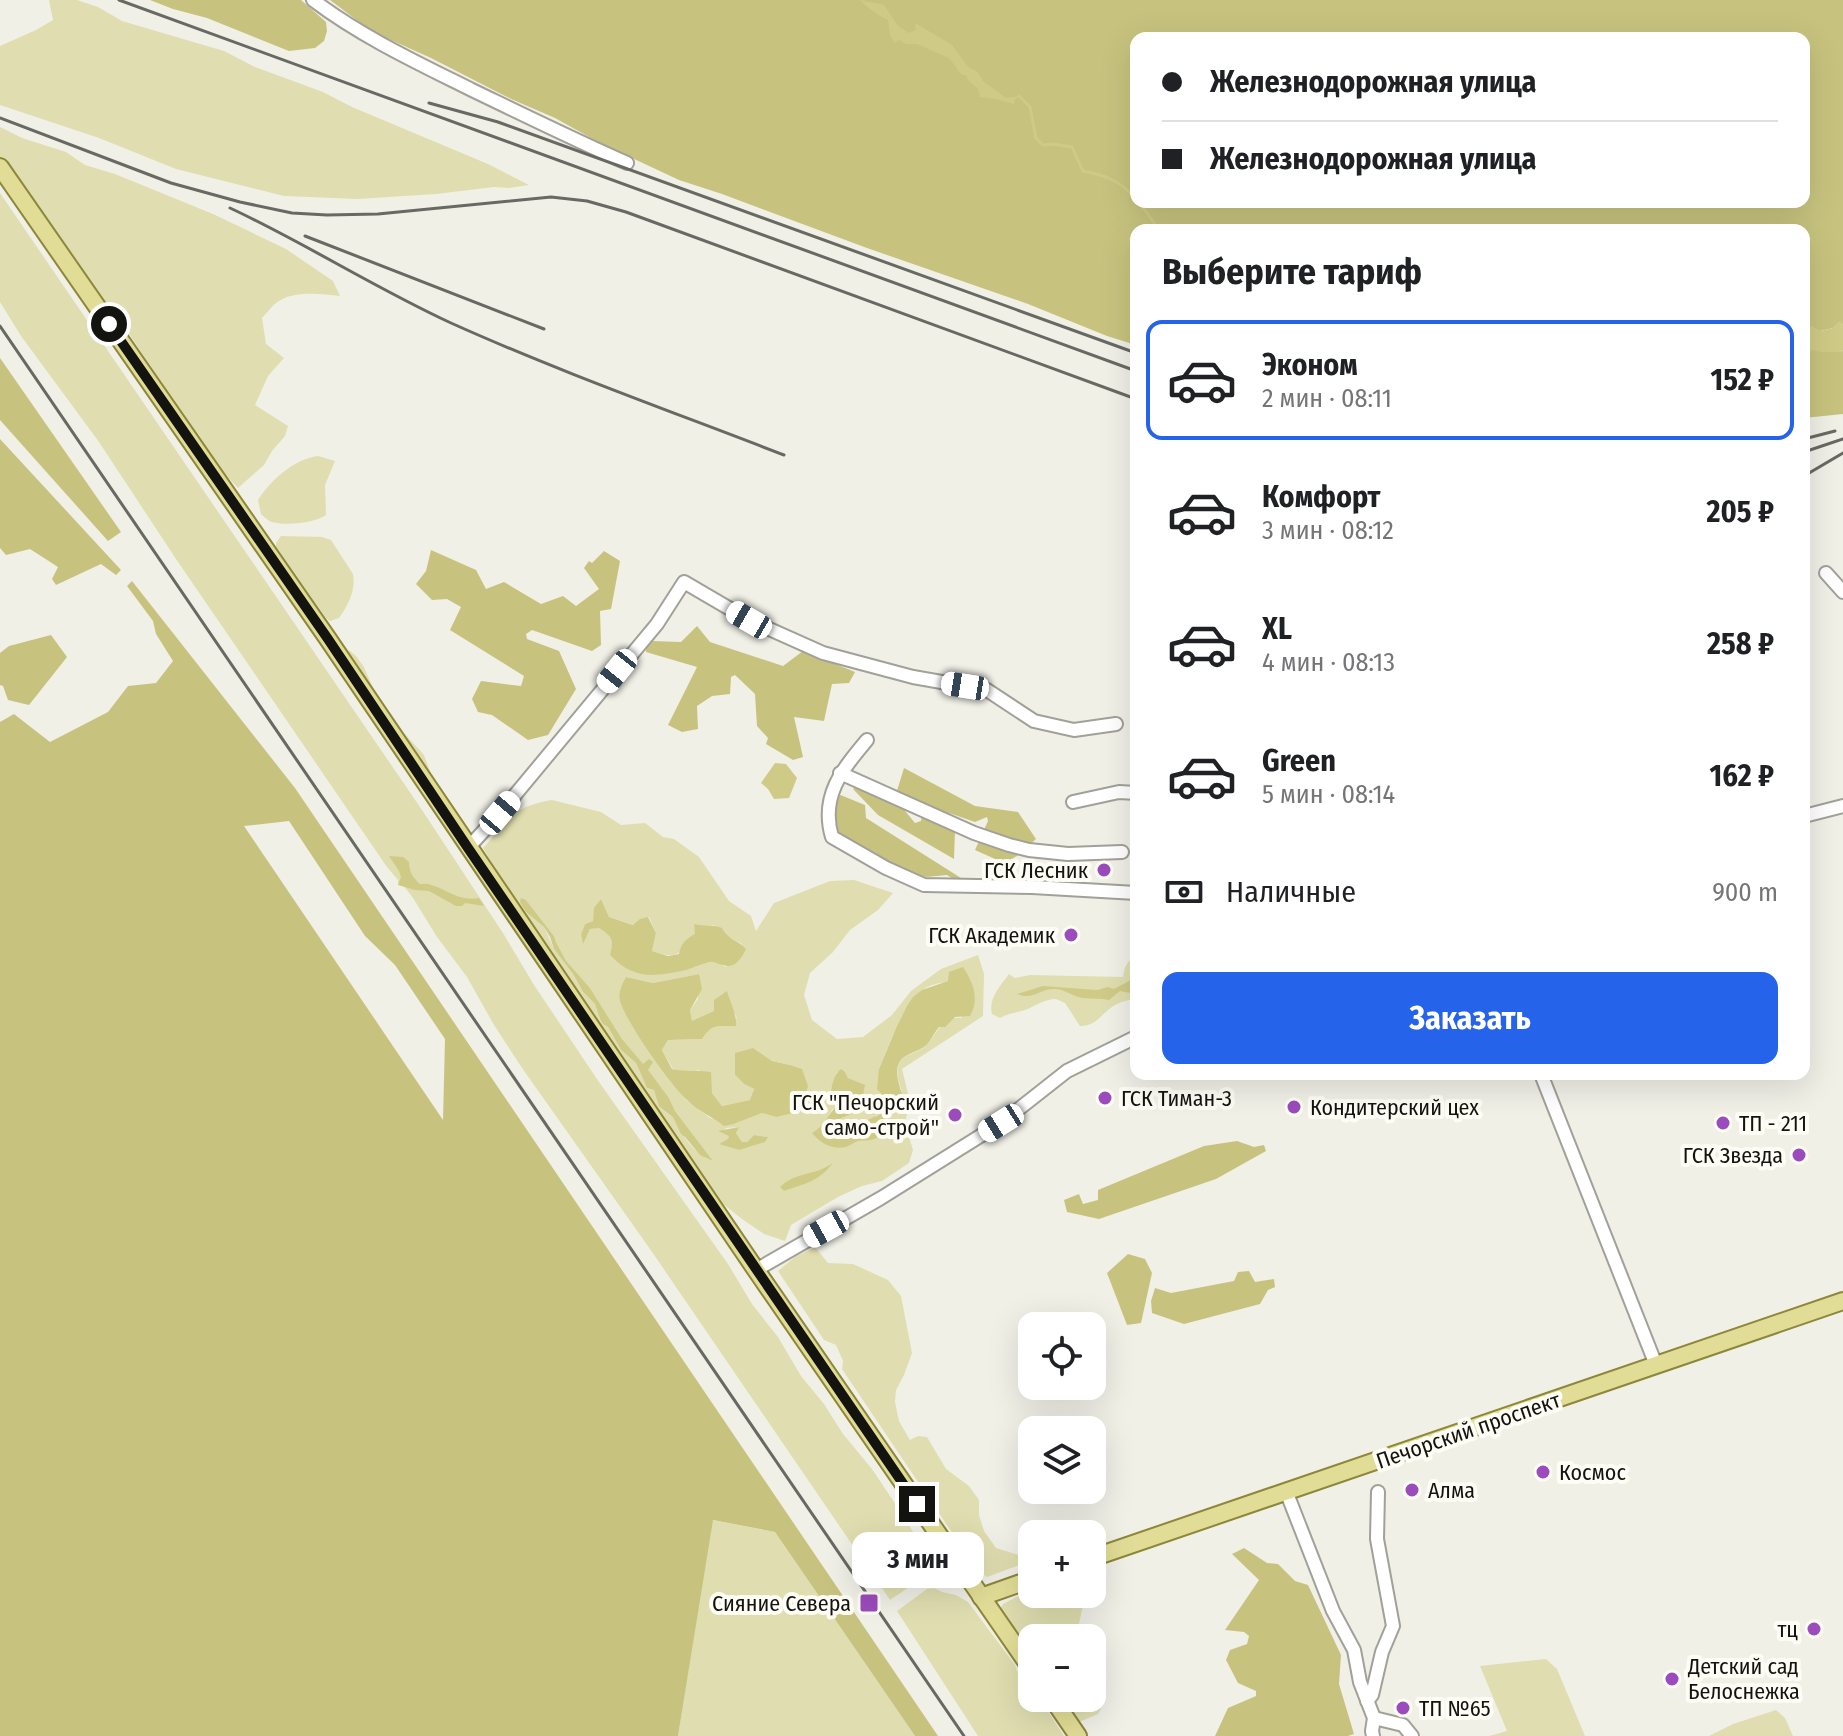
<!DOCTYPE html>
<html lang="ru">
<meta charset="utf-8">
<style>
:root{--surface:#fff;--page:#f2f2f2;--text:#202124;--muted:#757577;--line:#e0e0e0;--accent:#2563eb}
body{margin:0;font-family:"Fira Sans Condensed",sans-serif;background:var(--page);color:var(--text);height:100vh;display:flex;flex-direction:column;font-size:30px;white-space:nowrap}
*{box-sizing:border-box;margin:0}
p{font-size:26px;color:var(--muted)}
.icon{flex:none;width:44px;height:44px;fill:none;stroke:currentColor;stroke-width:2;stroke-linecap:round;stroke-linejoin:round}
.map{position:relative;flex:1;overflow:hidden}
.side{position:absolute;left:1130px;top:224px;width:680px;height:856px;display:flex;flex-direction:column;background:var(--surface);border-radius:16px;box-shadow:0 8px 32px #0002}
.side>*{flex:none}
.guide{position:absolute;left:1130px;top:32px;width:680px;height:176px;border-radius:16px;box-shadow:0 8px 32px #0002;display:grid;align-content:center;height:176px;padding:0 32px;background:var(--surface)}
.fabs{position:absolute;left:1018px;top:1312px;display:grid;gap:16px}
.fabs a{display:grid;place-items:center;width:88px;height:88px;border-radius:16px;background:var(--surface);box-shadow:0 8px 32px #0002;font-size:40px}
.end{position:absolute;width:36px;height:36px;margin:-18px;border:10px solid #131310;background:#fff;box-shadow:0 0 0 4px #fff}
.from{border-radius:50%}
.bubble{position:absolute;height:56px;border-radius:16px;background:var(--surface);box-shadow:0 8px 32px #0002;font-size:26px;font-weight:700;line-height:56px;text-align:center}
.car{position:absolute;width:24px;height:48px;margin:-24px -12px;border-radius:10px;box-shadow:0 0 6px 2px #0007;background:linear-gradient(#fff 24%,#345 0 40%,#fff 0 76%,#345 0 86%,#fff 0)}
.guide b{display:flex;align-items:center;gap:28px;height:76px;font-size:30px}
.guide b+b{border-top:2px solid var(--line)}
.guide i{width:20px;height:20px;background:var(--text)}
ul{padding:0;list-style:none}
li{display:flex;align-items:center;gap:24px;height:120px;margin:0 16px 12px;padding:0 16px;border:4px solid transparent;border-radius:16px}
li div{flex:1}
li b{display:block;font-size:30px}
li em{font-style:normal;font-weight:700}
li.active{border-color:var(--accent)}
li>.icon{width:72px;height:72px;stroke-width:1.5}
h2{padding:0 32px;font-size:36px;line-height:96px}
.pay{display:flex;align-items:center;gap:20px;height:88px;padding:0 32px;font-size:30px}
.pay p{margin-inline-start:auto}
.cta{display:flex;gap:16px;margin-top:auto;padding:16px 32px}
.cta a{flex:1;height:92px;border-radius:16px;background:var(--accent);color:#fff;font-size:32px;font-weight:700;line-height:92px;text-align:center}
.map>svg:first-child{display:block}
.green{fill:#e0deb0;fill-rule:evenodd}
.forest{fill:#c7c37e;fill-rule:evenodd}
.water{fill:#cfcb86}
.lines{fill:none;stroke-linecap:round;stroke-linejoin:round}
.stream{stroke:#cfcb86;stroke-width:3}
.minor-casing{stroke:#a1a199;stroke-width:16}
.major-casing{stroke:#8d873a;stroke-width:20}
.minor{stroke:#fff;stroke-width:12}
.major{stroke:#e2dd96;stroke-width:16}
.rail{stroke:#696964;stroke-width:3}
.route{stroke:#131310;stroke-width:10}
.poi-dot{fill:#9b4bbb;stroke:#fefdf5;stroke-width:3}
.labels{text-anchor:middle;stroke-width:8;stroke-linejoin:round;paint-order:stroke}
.poi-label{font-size:22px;fill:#131310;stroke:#fefdf5;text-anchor:start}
.street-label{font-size:22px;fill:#131310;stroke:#fefdf5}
</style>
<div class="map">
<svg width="1843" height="1736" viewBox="0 0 1843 1736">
<rect width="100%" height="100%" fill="#f0f0e7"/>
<g class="green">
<polygon points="49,0 77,0 98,7 122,21 224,51 255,67 323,92 352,107 488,164 529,185 509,188 494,187 436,194 358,199 284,196 176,169 99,138 0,105 0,46 36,30 53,20"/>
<path d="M 0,127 L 22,138 L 66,152 L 85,165 L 115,174 L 213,214 L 286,249 L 333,281 L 340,296 C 320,294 293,290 276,303 C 271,307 267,313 262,318 L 266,344 L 284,358 L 268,376 L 255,405 L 288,426 L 285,436 L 272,451 L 264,465 L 238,488 L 221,470 L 127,331 L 79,268 L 0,157 Z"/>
<polygon points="0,193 420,807 503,933 534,985 599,1082 728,1264 752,1304 778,1337 801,1376 824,1404 843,1434 872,1469 902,1514 918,1540 923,1556 923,1569 915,1583 890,1600 650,1249 522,1068 494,1025 467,977 437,937 413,898 403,885 398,885 398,880 387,867 176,559 99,442 21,336 0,302"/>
<path d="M 318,456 L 335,461 L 325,485 L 326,515 C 315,523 285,526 272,522 C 270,522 263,516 261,514 L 258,500 C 271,480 294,459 318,456 Z"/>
<path d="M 281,536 L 322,537 L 331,540 L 353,574 C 356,591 348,605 339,618 L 330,621 L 326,618 L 276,547 L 276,543 Z"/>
<polygon points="343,650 350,651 356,656 364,667 376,695 404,733 424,755 434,782"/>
<path d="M 552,800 L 601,812 L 621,825 L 645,823 L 663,837 L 674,839 L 699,857 L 729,901 L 751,916 L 756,931 L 774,903 L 830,881 L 854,880 L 893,893 L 878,910 L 850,930 L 833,952 L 810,973 L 804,995 L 812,1020 L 837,1039 L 863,1037 L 892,1015 L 911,991 L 941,969 L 978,955 L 984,974 L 983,1016 L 902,1069 L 910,1102 L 905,1123 L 913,1150 L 909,1163 L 882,1181 L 862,1186 L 838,1197 L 791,1225 L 785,1241 L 764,1234 L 742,1219 L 718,1200 L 627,1067 L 579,992 L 517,906 L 483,848 C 510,820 510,807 552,800 ZM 601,899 L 609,917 L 634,925 L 649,917 L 656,933 L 652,951 C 679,960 679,954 696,934 L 694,925 L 704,927 L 714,925 L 726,936 L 742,944 L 726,967 C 722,965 718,962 714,962 C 705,961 696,967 688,969 C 659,977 631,979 610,955 C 614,940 612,936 599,927 L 590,929 L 583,942 L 581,934 L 585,924 L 593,921 ZM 526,900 L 554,936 L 556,942 L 566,962 L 590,988 L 622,1039 L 669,1098 L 675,1111 L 712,1160 C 699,1156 690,1145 682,1134 C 678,1129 678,1122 673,1116 C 660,1103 661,1109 654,1090 L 647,1088 L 636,1063 L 621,1050 L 608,1027 L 603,1024 L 600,1019 L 595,1004 L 583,992 L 573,974 L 554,949 L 544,927 L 526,912 ZM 699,974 L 698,999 L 690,1010 L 692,1022 L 730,1004 L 737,1018 L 724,1026 C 711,1024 708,1029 702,1039 L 668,1040 L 662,1050 L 673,1069 L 687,1073 L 699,1070 L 712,1093 L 722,1106 L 751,1100 L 754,1089 L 744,1084 L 735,1075 L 736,1053 L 753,1049 L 772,1061 L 790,1065 L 776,1117 L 762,1113 L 734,1124 L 710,1118 L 686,1100 L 652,1055 L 626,977 L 653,983 ZM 949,981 L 962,1018 C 939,1015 937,1038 923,1048 C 914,1054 901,1055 898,1067 C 896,1075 900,1085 902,1092 L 879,1069 C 888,1047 904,1001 924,989 C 931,984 941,983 949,981 ZM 837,1072 L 845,1072 L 847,1078 L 864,1085 L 862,1097 L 853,1113 C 845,1116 838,1117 836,1127 L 842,1131 L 871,1120 L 877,1115 L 887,1119 L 885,1127 L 851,1144 L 816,1130 L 821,1129 L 832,1110 L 839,1104 L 838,1099 L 831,1095 ZM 738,1127 L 736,1133 L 742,1142 L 747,1142 L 754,1135 L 767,1137 L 739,1150 L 720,1144 L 729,1139 L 729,1135 L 722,1133 L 726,1128 Z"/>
<path d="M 1136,955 L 1136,999 C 1129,1000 1122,1001 1115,1005 C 1102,1012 1098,1026 1080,1026 L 1065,1003 L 1056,999 C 1044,999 1036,1006 1025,1010 C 1016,1013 1008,1013 1000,1018 L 992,1014 C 988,999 1000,986 1009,974 L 1015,978 L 1030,975 L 1123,977 C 1124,966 1128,961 1136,955 Z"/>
<polygon points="815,1247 828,1263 853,1264 888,1280 901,1296 912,1353 904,1375 896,1390 895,1402 899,1421 910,1440 918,1436 927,1437 946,1469 969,1486 979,1500 979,1515 984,1531 996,1548 1022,1556 1025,1563 987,1577 978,1571 842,1369 843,1361 836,1345 824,1340 778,1271 795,1257"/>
<polygon points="712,1520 775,1532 915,1736 678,1736"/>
<polygon points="934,1588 942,1592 956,1595 968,1602 1015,1665 1024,1691 1033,1704 1043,1704 1064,1736 978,1736 897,1611 927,1589"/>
<polygon points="1032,1589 1032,1594 1092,1594 1083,1605 1076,1638 1032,1638 1032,1657 999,1610 1003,1604"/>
<polygon points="1546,1659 1557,1669 1585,1736 1489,1736 1507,1731 1480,1666"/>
<polygon points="1092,1680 1104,1703 1098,1714 1079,1722 1071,1718 1058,1698 1092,1698"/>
<polygon points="1776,1710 1785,1718 1793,1736 1709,1736 1733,1724"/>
</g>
<g class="forest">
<polygon points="150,0 301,0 326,22 327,31 324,41 315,48 289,51 207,18 173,9"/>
<path d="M 330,0 L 1843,0 L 1843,325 L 1839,322 L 1833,328 L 1820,331 L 1804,323 L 1804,230 L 1136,230 L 1136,345 L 1107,336 L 1028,304 L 867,248 L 722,194 L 679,180 L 600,143 L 555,118 L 511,99 L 431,58 L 371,31 ZM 1136,38 L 1804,38 L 1804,202 L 1136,202 Z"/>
<polygon points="1804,349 1841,352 1843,350 1843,414 1804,418"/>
<polygon points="0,358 121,532 108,541 0,420"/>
<polygon points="0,439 121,570 116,575 101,564 56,585 52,579 58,567 30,549 6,555 0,548"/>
<polygon points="431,550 476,570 486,589 504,582 541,604 563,596 576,606 599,589 584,568 589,561 592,563 604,551 620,561 611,609 600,611 601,645 592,651 532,630 526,634 527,639 559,651 576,689 548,735 528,740 492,715 478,712 472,699 481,681 521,686 524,676 450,630 461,607 447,599 432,600 416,584 426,571"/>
<path d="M 132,581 L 295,788 L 938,1736 L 915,1736 L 775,1532 L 713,1520 L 678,1736 L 0,1736 L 0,722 L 14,714 L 50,742 L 108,712 L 128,686 L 156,683 L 173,661 L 156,634 L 153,621 L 127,586 ZM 289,821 L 365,936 L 395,965 L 445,1039 L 443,1120 L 244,826 Z"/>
<polygon points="697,626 710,642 783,666 803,651 855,672 849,683 832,684 824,721 794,717 803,757 793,760 766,744 768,738 757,726 755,694 735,675 731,677 730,694 712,696 697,706 698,729 682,732 668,725 697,667 646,652 646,645 652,641 681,642"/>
<polygon points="51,635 67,657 29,705 8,700 3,686 0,685 0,653 9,646"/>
<polygon points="904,768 975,806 1018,812 1036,839 1017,856 1004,863 975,850 988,821 987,817 975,822 949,813 955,831 954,859 878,815 853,789 859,785 897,801 915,823 921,821 922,815 896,794"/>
<polygon points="838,794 865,805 866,818 961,878 955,880 947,875 926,877 892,865 834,829 832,811"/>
<polygon points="1237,1141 1254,1147 1264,1145 1266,1151 1216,1179 1099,1219 1067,1212 1064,1200 1079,1194 1083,1204 1098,1200 1098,1190 1204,1146"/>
<polygon points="1128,1254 1145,1259 1152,1273 1141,1323 1127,1325 1107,1273"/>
<polygon points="1249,1271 1255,1282 1274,1279 1275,1287 1268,1290 1260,1304 1184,1324 1152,1313 1151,1301 1155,1288 1171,1293 1234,1281 1238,1272"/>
<polygon points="1244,1548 1267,1563 1278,1564 1295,1581 1308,1585 1341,1655 1339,1684 1354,1734 1348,1736 1215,1736 1228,1708 1256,1696 1256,1691 1238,1683 1226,1660 1230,1650 1247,1644 1249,1636 1244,1632 1225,1630 1259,1580 1232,1554"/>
</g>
<g class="water">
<path d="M 860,0 L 884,5 L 898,26 L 909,33 L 916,30 L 915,23 L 952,45 L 968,67 L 978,72 L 983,81 L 1006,98 L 1019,96 L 1015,99 L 1014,104 L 995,99 L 980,97 L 978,89 L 967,79 L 967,76 L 961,74 L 949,58 L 917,44 L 906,44 L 899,40 L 895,43 L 890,35 L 888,20 C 881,17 865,6 860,0 Z"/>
<polygon points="1839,321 1843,325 1843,350 1841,352 1822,352 1804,349 1804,323 1821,331 1833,328"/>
<polygon points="775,763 786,764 797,778 789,798 774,799 768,789 761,783"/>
<path d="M 389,856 L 403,857 L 409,862 C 409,868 411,875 416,880 C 422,887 420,883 428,884 C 446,888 458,902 479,898 L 484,906 L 465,903 L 462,906 L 456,906 L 429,891 L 415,890 L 398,885 L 401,877 L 399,871 Z"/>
<polygon points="521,898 526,900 554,936 556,942 566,961 590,988 622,1039 643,1064 649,1059 653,1062 648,1070 669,1098 675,1111 713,1161 700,1155 685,1137 681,1134 673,1117 659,1106 654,1090 647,1088 636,1063 621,1050 608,1027 603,1024 600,1019 595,1004 583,992 573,974 554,949 550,937 544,927 526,912 520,902"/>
<path d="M 601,899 L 609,917 L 633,925 L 640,919 L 648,917 L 656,933 L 652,951 L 668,956 L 679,954 C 681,943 686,939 695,934 L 694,924 C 704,927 712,924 722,928 C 728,940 738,940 746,949 C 741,959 735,969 723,965 C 716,964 717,962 711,962 C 702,963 694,968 686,970 C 655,977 633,980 610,955 C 614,940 612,936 599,928 L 590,929 L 583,944 L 581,934 L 585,924 L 593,921 L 594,908 Z"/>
<path d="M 963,967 C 973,982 980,999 970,1016 L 955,1017 L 945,1027 L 939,1027 C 933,1034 931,1042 924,1047 C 918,1051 912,1052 906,1056 C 889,1066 901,1087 904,1102 L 899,1107 L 893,1106 L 877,1089 L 879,1069 L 896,1028 L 907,1006 L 913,997 L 922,990 L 948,981 L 949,972 Z"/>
<path d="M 1136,972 L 1136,991 L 1130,993 L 1120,991 L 1109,1000 C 1100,998 1091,999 1082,998 C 1073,996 1065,990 1056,989 C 1040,988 1033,1001 1017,994 L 1043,986 L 1097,990 L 1108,987 L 1114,989 L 1129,981 Z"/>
<path d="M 699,974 L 702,989 L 690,1010 L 692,1021 L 714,1011 L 714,1000 L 727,991 C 730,1002 737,1014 736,1026 C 718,1027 713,1022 702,1039 L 668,1040 L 662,1050 L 672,1069 C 686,1072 697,1070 711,1072 L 712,1093 L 722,1106 L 750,1100 L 754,1089 L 744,1084 L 735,1075 L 735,1053 L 753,1048 L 772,1061 L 790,1065 L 802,1069 L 808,1086 L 804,1102 L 793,1113 L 776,1117 L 762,1113 L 734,1124 L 724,1126 C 713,1117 699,1112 688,1101 C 671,1086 626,1022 620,1001 C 618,993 622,984 626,977 L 653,983 Z"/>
<path d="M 841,1069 L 845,1072 L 848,1078 L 865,1085 L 861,1105 C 858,1107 857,1110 854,1112 C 847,1118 838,1115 837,1127 L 843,1131 L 881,1114 L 885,1114 C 888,1125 884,1137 871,1140 C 867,1141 862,1140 858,1141 C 853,1143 851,1145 846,1147 C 832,1150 820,1143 812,1133 C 826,1125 827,1114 839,1104 L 838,1099 L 831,1095 C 831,1087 834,1074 841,1069 Z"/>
<polygon points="739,1127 736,1133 742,1142 747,1142 754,1135 768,1137 765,1142 739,1150 719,1144 728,1139 729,1136 718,1131"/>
<path d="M 833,1163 C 818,1182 806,1183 784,1191 L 780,1187 C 792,1175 805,1175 820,1170 C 825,1168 829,1165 833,1163 Z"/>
</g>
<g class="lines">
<g class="stream">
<path d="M 1019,96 L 1030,107 L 1036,138 L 1043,145 L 1053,144 L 1072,147 L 1083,171 C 1107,176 1119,180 1136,199"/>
<polyline points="1139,202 1159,230"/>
</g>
<g class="minor-casing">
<g id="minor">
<path d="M 313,0 C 362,37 418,63 472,90 C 524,115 575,140 627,163"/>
<polyline points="1826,573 1843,592"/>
<path d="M 867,740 C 842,770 820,796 832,837 L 886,868 L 924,885 L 1032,887 L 1136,893"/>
<polyline points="840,773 974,833 1009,845 1029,850 1068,854 1122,852"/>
<polyline points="1073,802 1119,792 1136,793"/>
<polyline points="1804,816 1843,806"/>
<polyline points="468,848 500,813 657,624 684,582 749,620 823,653 913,677 987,690 1034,721 1074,730 1116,724"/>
<polyline points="1541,1074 1656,1365"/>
<polyline points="756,1270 881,1198 1001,1123 1067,1071 1136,1037"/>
<polyline points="1286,1491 1333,1611 1354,1650 1360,1682 1374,1718 1372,1731 1373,1736"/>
<polyline points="1367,1701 1372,1695 1382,1652 1393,1626 1377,1539 1378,1492"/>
<polyline points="1374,1718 1403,1725 1412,1736"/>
</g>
</g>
<g class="major-casing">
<g id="major">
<polyline points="0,167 328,639 756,1270 1032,1670"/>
<polyline points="1092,1558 1843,1301"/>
<polyline points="981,1597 1032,1579"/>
<polyline points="1052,1698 1078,1736"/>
</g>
</g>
<use href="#minor" class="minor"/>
<use href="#major" class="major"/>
<g class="rail">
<polyline points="119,0 1136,371"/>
<polyline points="429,103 498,122 1136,353"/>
<polyline points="0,118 171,183 240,202 292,213 327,215 378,214 551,197 587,201 626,212 1136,399"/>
<path d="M 230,208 C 305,243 375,288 451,323 C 560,372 673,412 784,455"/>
<polyline points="305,236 544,329"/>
<polyline points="0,326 964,1736"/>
<polyline points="1804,439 1835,431"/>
<polyline points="1804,452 1843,439"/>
<polyline points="1804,476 1843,453"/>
</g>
</g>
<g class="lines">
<polyline class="route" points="109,324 328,639 468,848 917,1504"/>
</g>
<g class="poi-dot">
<circle cx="1104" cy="870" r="8"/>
<circle cx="1071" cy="935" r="8"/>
<circle cx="1105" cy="1098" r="8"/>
<circle cx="1294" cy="1107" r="8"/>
<circle cx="955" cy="1115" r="8"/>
<circle cx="1723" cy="1123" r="8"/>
<circle cx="1799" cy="1155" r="8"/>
<circle cx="1543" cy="1472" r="8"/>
<circle cx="1412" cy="1490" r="8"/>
<rect x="859" y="1593" width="20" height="20" rx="4"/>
<circle cx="1814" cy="1629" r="8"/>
<circle cx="1672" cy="1679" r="8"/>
<circle cx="1403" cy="1708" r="8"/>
</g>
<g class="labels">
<g class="poi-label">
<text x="1088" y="878" text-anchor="end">ГСК Лесник</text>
<text x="1055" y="943" text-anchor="end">ГСК Академик</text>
<text x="1121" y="1106">ГСК Тиман-3</text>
<text x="939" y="1110" text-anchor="end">ГСК "Печорский<tspan x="939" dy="25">само-строй"</tspan></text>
<text x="1310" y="1115">Кондитерский цех</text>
<text x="1739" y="1131">ТП - 211</text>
<text x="1783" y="1163" text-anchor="end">ГСК Звезда</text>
<text x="1559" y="1480">Космос</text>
<text x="1428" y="1498">Алма</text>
<text x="851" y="1611" text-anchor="end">Сияние Севера</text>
<text x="1798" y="1637" text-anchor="end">тц</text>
<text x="1688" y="1674">Детский сад<tspan x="1688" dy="25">Белоснежка</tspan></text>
<text x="1419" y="1716">ТП №65</text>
</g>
<g class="street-label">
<text transform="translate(1468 1430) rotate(-19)" y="8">Печорский проспект</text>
</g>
</g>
</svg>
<div class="fabs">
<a><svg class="icon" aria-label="locate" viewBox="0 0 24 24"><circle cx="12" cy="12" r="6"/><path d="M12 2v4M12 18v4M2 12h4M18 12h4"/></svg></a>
<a><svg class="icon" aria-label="layers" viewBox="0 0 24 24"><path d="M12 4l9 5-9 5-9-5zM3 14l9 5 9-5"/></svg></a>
<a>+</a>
<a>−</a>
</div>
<i class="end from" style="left:109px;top:324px"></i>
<i class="end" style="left:917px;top:1504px"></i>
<div class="bubble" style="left:852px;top:1532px;width:132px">3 мин</div>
<i class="car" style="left:749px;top:620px;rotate:300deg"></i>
<i class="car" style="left:617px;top:671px;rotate:219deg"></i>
<i class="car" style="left:965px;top:686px;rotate:279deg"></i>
<i class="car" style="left:500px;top:813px;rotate:40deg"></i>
<i class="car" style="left:1001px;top:1123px;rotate:238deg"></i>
<i class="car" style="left:826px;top:1229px;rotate:241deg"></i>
<div class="guide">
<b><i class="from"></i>Железнодорожная улица</b>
<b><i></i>Железнодорожная улица</b>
</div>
<section class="side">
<h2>Выберите тариф</h2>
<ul>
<li class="active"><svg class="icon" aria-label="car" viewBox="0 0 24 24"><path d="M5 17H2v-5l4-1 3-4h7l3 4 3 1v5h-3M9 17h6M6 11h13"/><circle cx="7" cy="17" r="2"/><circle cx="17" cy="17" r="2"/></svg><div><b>Эконом</b><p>2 мин · 08:11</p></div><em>152 ₽</em></li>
<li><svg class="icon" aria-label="car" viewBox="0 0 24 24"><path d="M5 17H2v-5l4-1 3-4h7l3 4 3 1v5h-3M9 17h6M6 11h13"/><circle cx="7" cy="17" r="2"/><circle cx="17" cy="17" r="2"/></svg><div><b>Комфорт</b><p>3 мин · 08:12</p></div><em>205 ₽</em></li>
<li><svg class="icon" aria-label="car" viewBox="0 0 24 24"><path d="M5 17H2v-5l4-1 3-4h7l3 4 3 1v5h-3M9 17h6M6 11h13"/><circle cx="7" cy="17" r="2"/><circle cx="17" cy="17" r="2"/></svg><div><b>XL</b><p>4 мин · 08:13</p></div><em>258 ₽</em></li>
<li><svg class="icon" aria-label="car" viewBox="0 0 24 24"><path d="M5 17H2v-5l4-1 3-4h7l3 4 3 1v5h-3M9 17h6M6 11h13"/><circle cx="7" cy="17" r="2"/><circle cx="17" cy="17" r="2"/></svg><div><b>Green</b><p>5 мин · 08:14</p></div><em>162 ₽</em></li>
</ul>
<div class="pay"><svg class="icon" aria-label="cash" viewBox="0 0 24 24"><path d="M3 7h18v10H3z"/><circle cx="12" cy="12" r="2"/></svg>Наличные<p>900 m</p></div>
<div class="cta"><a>Заказать</a></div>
</section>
</div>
